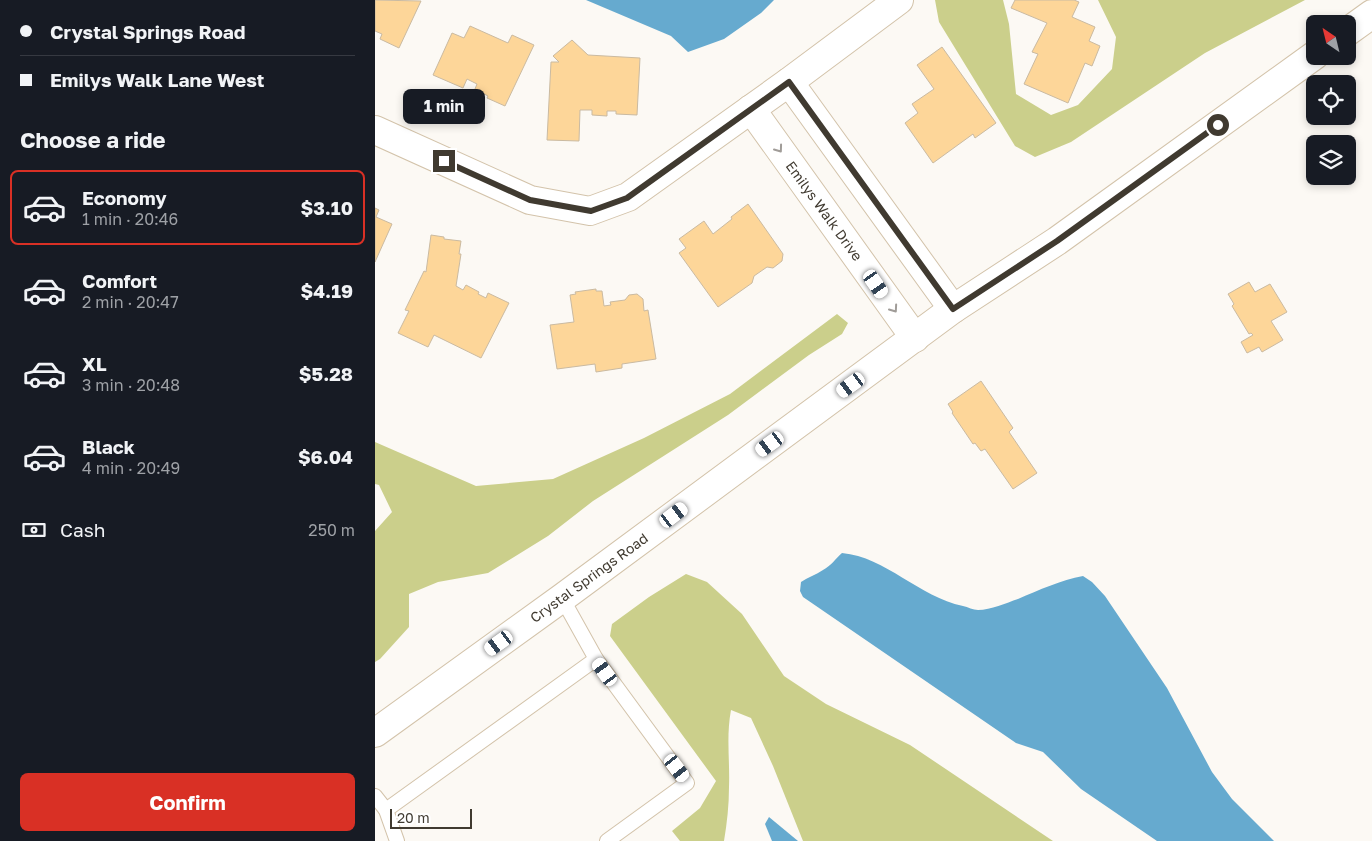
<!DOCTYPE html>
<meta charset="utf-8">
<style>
:root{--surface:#171b24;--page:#20242c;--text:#f1f3f6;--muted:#9ea1a6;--line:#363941;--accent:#d93025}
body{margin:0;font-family:"Golos Text",sans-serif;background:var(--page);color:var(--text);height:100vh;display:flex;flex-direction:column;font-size:19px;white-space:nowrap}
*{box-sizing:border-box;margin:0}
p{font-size:16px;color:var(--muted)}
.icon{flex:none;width:28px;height:28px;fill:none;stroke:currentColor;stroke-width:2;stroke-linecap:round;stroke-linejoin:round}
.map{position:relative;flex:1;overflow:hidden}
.side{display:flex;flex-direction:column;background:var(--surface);width:375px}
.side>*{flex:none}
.banner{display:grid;align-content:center;height:110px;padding:0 20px;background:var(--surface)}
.needle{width:32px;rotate:325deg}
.tools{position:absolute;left:931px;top:15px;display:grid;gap:10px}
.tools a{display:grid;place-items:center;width:50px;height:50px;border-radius:8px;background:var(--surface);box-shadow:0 2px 8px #0003;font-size:25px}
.scale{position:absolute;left:15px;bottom:12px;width:82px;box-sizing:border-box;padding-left:5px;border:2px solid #403a30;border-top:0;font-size:14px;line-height:18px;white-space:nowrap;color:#403a30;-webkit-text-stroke:4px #fff;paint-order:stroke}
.end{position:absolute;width:22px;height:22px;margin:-11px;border:6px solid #403a30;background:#fff;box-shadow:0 0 0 2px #fff}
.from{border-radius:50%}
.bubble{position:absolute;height:35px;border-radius:8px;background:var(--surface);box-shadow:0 2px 8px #0003;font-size:16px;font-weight:700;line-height:35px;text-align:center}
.car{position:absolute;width:15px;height:30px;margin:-15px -8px;border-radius:6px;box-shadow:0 0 4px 1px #0007;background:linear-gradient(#fff 24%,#345 0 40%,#fff 0 76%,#345 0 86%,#fff 0)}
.banner b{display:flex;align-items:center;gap:18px;height:48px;font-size:19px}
.banner b+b{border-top:1px solid var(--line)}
.banner i{width:12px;height:12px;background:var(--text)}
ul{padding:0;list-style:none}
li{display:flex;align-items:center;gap:15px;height:75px;margin:0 10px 8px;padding:0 10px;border:2px solid transparent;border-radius:8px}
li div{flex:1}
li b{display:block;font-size:19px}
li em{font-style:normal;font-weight:700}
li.selected{border-color:var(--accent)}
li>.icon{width:45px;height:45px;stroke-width:1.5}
h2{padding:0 20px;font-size:22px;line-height:60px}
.pay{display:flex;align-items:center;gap:12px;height:55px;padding:0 20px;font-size:19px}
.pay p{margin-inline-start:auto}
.button{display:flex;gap:10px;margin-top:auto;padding:10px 20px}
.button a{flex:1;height:58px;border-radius:8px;background:var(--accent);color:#fff;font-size:20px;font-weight:700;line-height:58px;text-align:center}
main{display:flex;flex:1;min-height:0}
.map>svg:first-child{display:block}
.forest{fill:#cbcf8b}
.water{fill:#66aacf}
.building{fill:#fdd699;stroke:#cabaa1}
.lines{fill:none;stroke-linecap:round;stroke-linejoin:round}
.service-casing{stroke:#d3c3aa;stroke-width:16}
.minor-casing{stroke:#d3c3aa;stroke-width:30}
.tertiary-casing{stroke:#d3c3aa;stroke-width:30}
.service{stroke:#fff;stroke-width:14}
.minor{stroke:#fff;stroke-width:28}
.tertiary{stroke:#fff;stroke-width:28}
.oneway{stroke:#a09c98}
.route{stroke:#403a30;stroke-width:6}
.labels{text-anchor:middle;stroke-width:5;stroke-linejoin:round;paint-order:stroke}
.street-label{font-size:14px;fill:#403a30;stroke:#fff}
</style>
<main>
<section class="side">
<div class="banner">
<b><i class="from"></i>Crystal Springs Road</b>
<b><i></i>Emilys Walk Lane West</b>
</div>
<h2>Choose a ride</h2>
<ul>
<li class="selected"><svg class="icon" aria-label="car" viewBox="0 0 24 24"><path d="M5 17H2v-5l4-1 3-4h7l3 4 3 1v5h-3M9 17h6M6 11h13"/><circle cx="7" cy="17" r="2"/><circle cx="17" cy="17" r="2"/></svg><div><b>Economy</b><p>1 min · 20:46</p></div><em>$3.10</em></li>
<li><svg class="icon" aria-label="car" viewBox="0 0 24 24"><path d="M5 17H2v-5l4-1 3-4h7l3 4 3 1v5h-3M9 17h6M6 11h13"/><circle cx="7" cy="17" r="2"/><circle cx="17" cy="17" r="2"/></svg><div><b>Comfort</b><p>2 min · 20:47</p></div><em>$4.19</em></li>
<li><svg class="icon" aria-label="car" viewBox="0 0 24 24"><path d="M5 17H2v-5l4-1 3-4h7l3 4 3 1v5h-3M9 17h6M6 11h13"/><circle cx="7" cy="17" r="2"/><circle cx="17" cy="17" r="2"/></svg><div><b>XL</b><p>3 min · 20:48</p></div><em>$5.28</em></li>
<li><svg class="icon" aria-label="car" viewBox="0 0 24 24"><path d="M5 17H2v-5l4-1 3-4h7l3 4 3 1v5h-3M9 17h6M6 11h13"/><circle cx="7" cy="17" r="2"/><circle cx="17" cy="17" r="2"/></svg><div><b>Black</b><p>4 min · 20:49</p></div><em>$6.04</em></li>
</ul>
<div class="pay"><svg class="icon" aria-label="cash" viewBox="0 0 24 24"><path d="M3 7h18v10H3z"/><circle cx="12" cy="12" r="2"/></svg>Cash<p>250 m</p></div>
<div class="button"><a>Confirm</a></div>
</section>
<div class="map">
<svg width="997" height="841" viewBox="0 0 997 841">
<rect width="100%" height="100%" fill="#fcf9f4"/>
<g class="forest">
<polygon points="560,0 628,0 634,24 641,94 676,115 703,105 737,69 741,37 723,0 930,0 830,53 696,142 660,157 640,146 564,22"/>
<polygon points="462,314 473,323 467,334 434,355 353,415 218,501 173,536 113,573 63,582 34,594 34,627 5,659 0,662 0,531 17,512 4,485 0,484 0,442 101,486 178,479 269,438 355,394"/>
<path d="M 311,574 L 332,582 L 367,614 L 409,676 L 451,704 L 535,745 L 678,841 L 428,841 L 398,766 L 376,718 L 356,710 C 351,737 355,760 354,787 C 354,805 352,823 349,841 L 305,841 L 297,831 L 325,808 L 341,781 L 235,636 L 237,624 L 274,597 Z"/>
</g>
<g class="water">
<polygon points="211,0 399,0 386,13 349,39 313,52 296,36"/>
<path d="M 467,553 C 511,557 544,597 588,606 C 593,607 598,610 603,610 C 616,610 631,603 643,599 C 664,590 686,580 708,576 L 717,582 L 730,596 L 792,688 L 837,772 L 857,799 L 899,841 L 782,841 L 706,789 L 668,752 L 641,743 L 428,597 L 425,591 L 426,582 C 433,577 441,575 448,570 C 456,566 461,558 467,553 Z"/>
<polygon points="394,817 423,841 397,841 390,824"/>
</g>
<g class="building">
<polygon points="0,0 46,1 24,48 5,39 7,34 0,31"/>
<polygon points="640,0 699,0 704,2 697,17 720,27 714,41 725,46 717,66 710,63 693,103 649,84 663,54 657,52 672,23 636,8"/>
<polygon points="95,26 133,43 137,35 159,45 130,106 112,98 113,96 100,89 102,84 92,79 88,88 58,75 77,33 89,38"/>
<polygon points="197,40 213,55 265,58 262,115 241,114 241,111 232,111 232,116 217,115 217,110 205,110 204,141 172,140 176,62 184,62 178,56"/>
<polygon points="567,47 621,123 600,138 598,134 558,163 530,123 543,113 537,104 559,89 542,65"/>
<polygon points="373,204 408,254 407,261 398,268 392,267 379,276 377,283 343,307 304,253 311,248 304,239 329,221 338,234 357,219 356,217"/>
<polygon points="0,208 4,210 1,217 17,224 0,262"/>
<polygon points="56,235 69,237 69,239 86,241 84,254 86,254 81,286 88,290 91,285 104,292 103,294 111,298 113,293 134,303 106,358 59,335 53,347 23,333 34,311 30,310 49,271 51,272"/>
<polygon points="874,282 880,292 895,284 912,312 896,321 908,340 887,352 884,347 872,353 866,342 878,335 876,333 874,334 857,306 859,304 853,294"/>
<polygon points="221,289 221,291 227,291 229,306 236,305 235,302 250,300 254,295 262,294 268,299 269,311 273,310 281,359 247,364 247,368 221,372 220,364 182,369 175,325 199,322 195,295 201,294 200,292"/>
<polygon points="606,381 638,428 634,432 662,473 638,489 610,449 606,451 600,443 598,444 577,413 578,412 573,404"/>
</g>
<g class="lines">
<g class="service-casing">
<g id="service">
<polyline points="221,659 312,783 232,841"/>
<polyline points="0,796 11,810 221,659 187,598"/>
<polyline points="11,810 22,841"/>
</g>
</g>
<g class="minor-casing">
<g id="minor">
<polyline points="414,82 578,309"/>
<polyline points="376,109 540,338"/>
<polyline points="0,130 155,200 215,211 253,197 414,82 524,0"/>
</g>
</g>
<g class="tertiary-casing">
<g id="tertiary">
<polyline points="972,32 997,14"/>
<polyline points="0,733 187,598 578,309 682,241 940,55"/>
</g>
</g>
<use href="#service" class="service"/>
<use href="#minor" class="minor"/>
<use href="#tertiary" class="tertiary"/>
</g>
<defs><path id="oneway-chevron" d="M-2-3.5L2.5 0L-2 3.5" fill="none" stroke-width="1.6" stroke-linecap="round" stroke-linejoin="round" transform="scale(1.25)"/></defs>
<g class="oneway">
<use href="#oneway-chevron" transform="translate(404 149) rotate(54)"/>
<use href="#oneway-chevron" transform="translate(519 309) rotate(55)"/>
</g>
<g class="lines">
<polyline class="route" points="69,161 155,200 216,211 252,198 414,82 578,309 682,241 843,125"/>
</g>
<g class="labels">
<g class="street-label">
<text transform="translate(449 211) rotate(54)" y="5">Emilys Walk Drive</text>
<text transform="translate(214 578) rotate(-36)" y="5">Crystal Springs Road</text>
</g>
</g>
</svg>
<div class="tools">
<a><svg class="needle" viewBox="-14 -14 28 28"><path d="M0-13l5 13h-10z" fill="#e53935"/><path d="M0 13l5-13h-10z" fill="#9ea1a6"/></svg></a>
<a><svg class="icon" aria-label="locate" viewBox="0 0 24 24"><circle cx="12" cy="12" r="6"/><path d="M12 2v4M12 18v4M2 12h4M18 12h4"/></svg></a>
<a><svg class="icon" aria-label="layers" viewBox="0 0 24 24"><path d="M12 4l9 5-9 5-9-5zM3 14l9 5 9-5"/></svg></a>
</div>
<div class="scale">20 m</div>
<i class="end from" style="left:843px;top:125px"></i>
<i class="end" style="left:69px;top:161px"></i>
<div class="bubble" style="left:28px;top:89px;width:82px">1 min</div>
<i class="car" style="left:501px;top:284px;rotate:145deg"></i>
<i class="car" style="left:476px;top:385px;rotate:234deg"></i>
<i class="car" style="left:395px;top:444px;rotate:234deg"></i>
<i class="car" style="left:299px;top:515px;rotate:53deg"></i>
<i class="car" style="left:124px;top:643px;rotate:234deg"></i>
<i class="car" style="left:230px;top:672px;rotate:324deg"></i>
<i class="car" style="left:302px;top:768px;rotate:143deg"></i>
</div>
</main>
